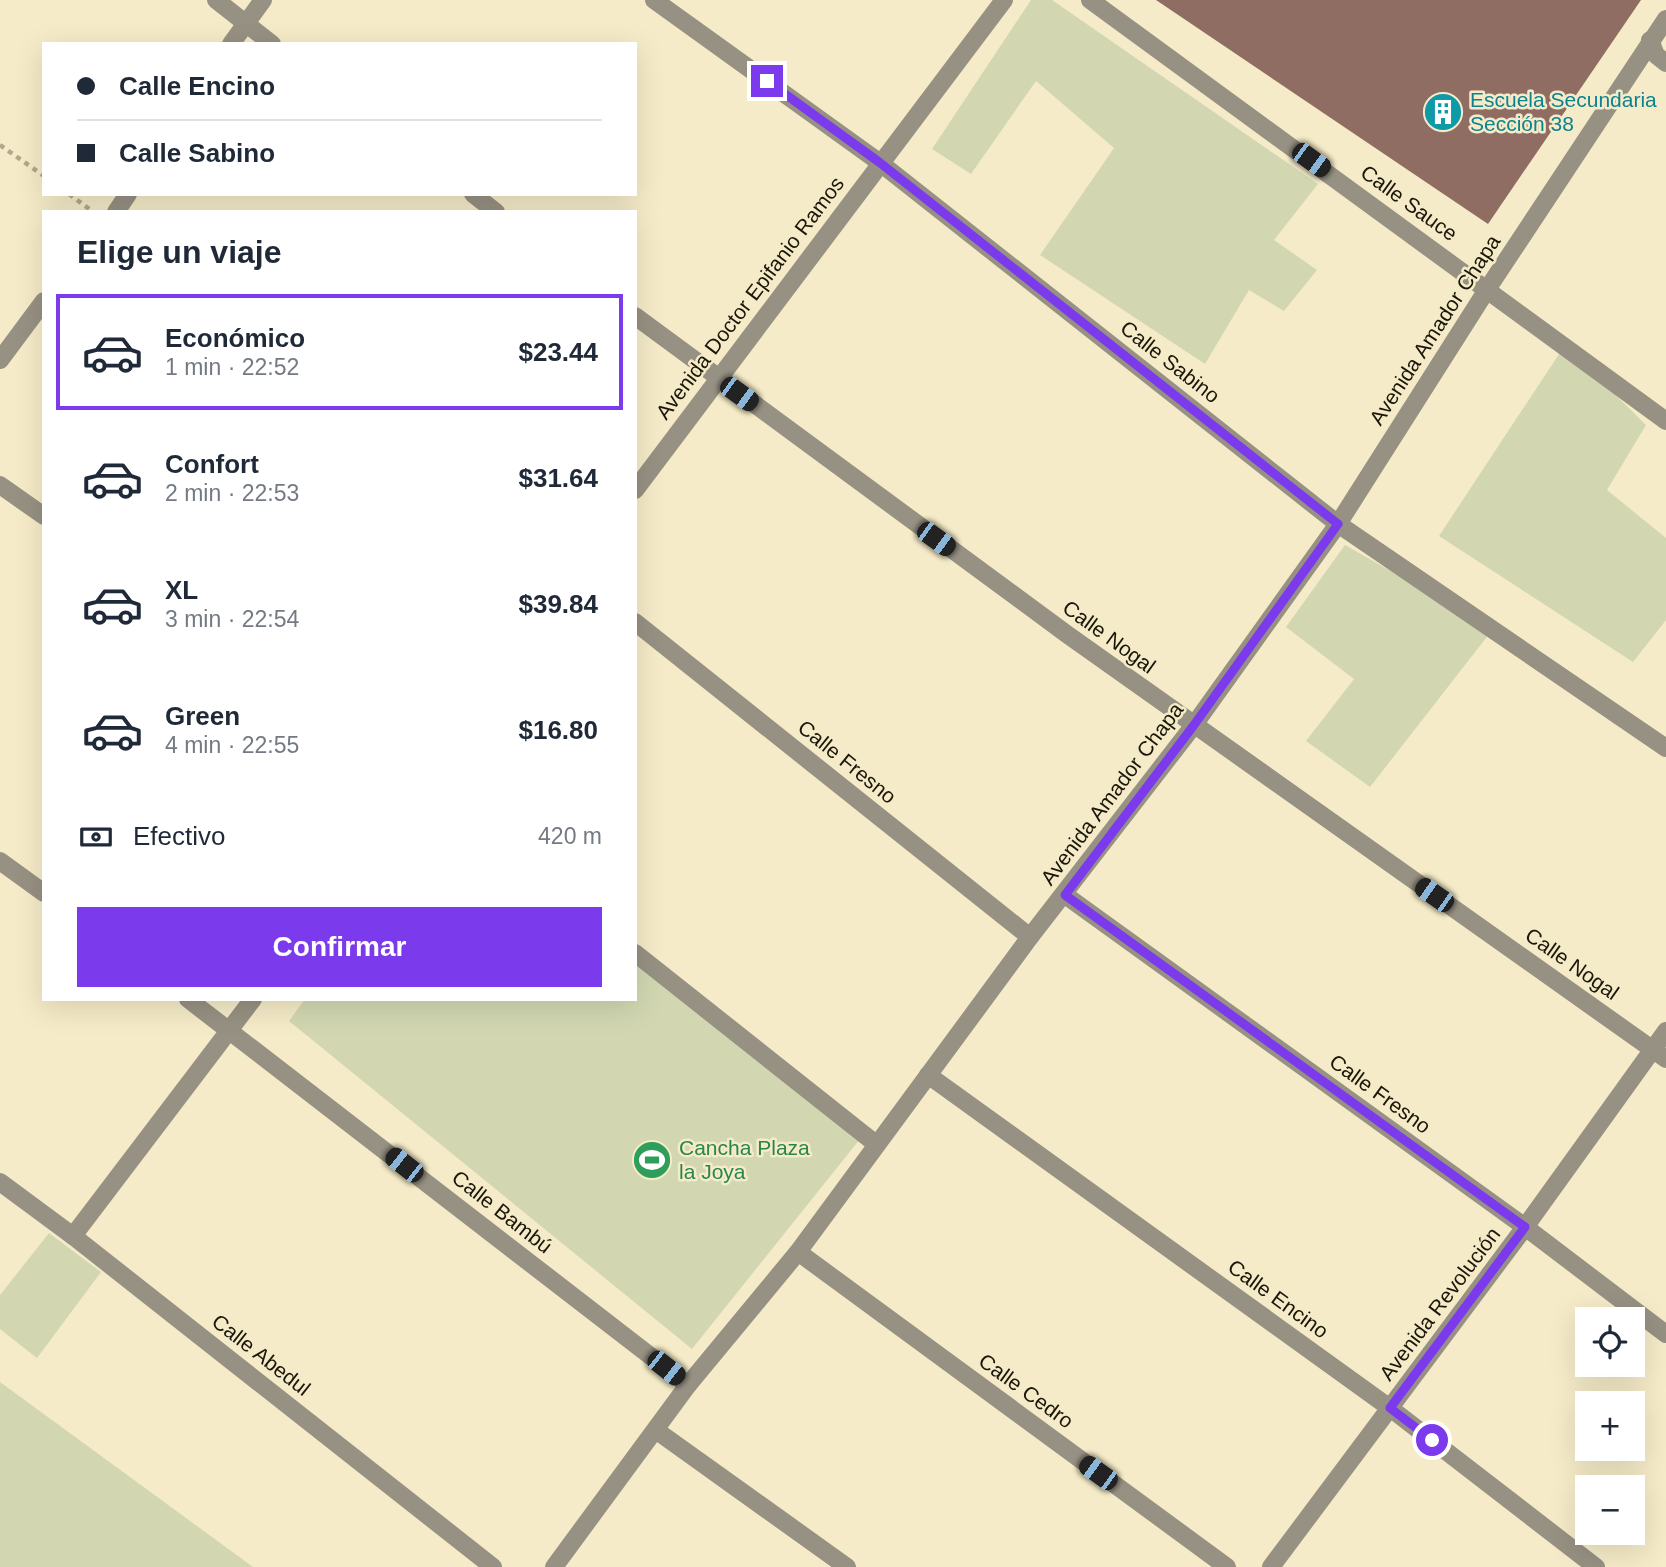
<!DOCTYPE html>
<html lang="es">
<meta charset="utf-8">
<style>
:root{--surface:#fff;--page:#f6f6f7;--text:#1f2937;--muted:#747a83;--line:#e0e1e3;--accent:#7c3aed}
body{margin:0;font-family:Arial,sans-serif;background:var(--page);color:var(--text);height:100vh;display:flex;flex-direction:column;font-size:26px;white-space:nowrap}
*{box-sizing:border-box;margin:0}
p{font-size:23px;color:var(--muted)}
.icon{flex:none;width:38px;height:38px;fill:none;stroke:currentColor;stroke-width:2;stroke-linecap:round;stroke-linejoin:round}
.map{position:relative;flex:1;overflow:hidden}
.drawer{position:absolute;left:42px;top:210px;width:595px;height:791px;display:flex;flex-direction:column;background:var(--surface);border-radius:0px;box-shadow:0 7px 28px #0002}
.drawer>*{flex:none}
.banner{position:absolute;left:42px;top:42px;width:595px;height:154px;border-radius:0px;box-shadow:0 7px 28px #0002;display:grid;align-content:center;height:154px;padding:0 35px;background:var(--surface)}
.controls{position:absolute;left:1575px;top:1307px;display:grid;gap:14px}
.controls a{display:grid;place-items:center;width:70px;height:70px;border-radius:0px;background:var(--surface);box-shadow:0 7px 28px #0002;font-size:35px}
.end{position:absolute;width:32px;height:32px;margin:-16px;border:9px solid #7c3aed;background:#fff;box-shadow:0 0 0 4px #fff}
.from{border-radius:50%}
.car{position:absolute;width:21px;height:42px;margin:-21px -10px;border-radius:9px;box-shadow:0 0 5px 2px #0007;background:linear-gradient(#222 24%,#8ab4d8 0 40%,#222 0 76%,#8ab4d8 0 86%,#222 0)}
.banner b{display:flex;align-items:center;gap:24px;height:66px;font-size:26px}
.banner b+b{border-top:2px solid var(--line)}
.banner i{width:18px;height:18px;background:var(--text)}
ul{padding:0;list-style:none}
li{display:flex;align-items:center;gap:21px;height:116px;margin:0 14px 10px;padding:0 21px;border:4px solid transparent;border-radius:0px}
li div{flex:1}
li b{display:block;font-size:26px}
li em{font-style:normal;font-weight:800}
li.active{border-color:var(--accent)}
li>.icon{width:63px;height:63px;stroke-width:1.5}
h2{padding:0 35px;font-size:32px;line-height:84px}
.pay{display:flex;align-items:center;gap:18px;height:77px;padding:0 35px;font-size:26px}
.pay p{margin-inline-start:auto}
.button{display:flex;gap:14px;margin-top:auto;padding:14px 35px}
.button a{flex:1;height:80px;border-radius:0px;background:var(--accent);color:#fff;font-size:28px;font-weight:800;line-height:80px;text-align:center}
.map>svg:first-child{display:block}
.green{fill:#d2d7b2}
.building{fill:#8f6d63}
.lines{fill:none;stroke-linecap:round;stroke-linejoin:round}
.path{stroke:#b1a98d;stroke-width:4.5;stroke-dasharray:5 5;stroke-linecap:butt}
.minor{stroke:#979183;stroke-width:18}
.route{stroke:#7c3aed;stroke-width:9}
.labels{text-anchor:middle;stroke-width:5;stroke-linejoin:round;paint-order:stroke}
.culture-label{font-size:21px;fill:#0d838f;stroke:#f5ebc8;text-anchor:start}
.street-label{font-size:21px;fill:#1a170a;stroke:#f5ebc8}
.leisure-label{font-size:21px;fill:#27864d;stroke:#f5ebc8;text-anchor:start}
</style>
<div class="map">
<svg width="1666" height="1567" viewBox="0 0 1666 1567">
<rect width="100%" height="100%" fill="#f5ebc8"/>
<g class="green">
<polygon points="1031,0 1052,0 1318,184 1274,240 1317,270 1284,311 1249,290 1205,364 1040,255 1114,148 1036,81 971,174 932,149"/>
<polygon points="1565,345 1646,425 1607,490 1666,538 1666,620 1633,662 1439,536"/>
<polygon points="1345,545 1493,629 1370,787 1306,741 1354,679 1286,627"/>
<polygon points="635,961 864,1134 692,1349 289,1021 305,999 635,999"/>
<polygon points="49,1233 101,1272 37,1358 0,1329 0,1295"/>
<polygon points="0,1382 253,1567 0,1567"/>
</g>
<polygon class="building" points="1156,0 1641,0 1488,224"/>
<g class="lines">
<g class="path">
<polyline points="0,145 44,176"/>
<polyline points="69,194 92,211"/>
</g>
<g class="minor">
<polyline points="216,0 272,44"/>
<polyline points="654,0 879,162 1338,524 1666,748"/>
<polyline points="1090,0 1666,421"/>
<polyline points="1650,40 1656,55 1666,63"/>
<polyline points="231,44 263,0"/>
<polyline points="473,194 496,212"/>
<polyline points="116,212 128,194"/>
<polyline points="635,316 1068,635 1666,1059"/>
<polyline points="0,360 44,301"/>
<polyline points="0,485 44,516"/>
<polyline points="635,490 1004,0"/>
<polyline points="635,622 1030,937"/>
<polyline points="0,861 44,893"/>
<polyline points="1065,895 1525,1227 1666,1334"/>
<polyline points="635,953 876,1144"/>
<polyline points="188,999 688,1385"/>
<polyline points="928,1075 1390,1408 1596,1567"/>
<polyline points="0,1182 73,1236 493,1567"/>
<polyline points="73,1236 253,999"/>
<polyline points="798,1252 1227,1567"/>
<polyline points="657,1431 847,1567"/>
<polyline points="554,1567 688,1385 798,1252 1030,937 1194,725 1338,524 1488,288 1666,19"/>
<polyline points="1271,1567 1525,1227 1666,1031"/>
</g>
</g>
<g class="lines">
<polyline class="route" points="767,81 879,162 1338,524 1194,725 1065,895 1525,1227 1390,1408 1432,1440"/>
</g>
<defs>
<g id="building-disc" transform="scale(2.0125)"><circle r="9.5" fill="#0f9aa8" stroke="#f5ebc8"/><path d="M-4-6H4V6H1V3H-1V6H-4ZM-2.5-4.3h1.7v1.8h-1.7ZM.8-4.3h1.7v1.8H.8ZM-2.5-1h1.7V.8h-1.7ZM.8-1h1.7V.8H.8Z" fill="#fff"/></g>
<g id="stadium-disc" transform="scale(2.0125)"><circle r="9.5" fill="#2e9e5b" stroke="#f5ebc8"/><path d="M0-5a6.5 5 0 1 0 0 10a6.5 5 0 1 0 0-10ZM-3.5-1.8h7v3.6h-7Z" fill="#fff"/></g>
</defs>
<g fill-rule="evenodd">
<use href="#building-disc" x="1443" y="112"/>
<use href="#stadium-disc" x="652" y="1160"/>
</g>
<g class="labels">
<g class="culture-label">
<text x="1470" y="107">Escuela Secundaria<tspan x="1470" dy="24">Sección 38</tspan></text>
</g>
<g class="street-label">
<text transform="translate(1409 203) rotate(36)" y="7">Calle Sauce</text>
<text transform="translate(750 298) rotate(-53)" y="7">Avenida Doctor Epifanio Ramos</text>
<text transform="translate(1435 330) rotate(-57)" y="7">Avenida Amador Chapa</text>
<text transform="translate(1170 362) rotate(38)" y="7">Calle Sabino</text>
<text transform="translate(1109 637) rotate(36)" y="7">Calle Nogal</text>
<text transform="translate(847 762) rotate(39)" y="7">Calle Fresno</text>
<text transform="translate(1112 794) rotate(-53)" y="7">Avenida Amador Chapa</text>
<text transform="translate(1572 964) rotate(35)" y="7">Calle Nogal</text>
<text transform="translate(1380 1094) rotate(36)" y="7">Calle Fresno</text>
<text transform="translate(502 1212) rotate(38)" y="7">Calle Bambú</text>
<text transform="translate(1278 1299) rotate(36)" y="7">Calle Encino</text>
<text transform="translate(1440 1304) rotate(-53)" y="7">Avenida Revolución</text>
<text transform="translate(261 1355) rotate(38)" y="7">Calle Abedul</text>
<text transform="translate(1026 1391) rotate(36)" y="7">Calle Cedro</text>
</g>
<g class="leisure-label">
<text x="679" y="1155">Cancha Plaza<tspan x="679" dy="24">la Joya</tspan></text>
</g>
</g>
</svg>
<div class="controls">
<a><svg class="icon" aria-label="locate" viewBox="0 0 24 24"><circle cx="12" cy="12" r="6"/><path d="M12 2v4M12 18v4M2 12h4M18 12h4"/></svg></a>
<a>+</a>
<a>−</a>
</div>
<i class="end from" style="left:1432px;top:1440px"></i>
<i class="end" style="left:767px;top:81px"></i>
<i class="car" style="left:1311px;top:160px;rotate:126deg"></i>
<i class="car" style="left:739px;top:394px;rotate:126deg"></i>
<i class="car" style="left:936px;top:539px;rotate:126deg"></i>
<i class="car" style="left:1434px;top:895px;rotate:305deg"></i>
<i class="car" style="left:404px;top:1165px;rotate:308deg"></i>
<i class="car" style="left:666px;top:1368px;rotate:128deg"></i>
<i class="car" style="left:1098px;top:1473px;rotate:306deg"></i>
<div class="banner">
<b><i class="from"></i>Calle Encino</b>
<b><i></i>Calle Sabino</b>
</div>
<section class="drawer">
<h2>Elige un viaje</h2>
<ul>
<li class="active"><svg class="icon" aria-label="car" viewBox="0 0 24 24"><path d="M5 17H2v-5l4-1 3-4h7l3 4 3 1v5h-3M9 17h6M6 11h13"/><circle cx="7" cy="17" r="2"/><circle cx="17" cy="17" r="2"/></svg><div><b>Económico</b><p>1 min · 22:52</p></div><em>$23.44</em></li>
<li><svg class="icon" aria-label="car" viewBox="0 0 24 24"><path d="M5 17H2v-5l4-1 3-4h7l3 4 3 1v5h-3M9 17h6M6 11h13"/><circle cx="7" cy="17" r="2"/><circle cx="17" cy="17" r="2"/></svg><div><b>Confort</b><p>2 min · 22:53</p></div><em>$31.64</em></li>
<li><svg class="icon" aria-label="car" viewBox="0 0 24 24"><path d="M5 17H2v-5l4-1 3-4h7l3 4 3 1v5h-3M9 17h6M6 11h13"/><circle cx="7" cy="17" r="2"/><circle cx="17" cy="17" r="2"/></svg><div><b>XL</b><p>3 min · 22:54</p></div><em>$39.84</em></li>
<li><svg class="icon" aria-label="car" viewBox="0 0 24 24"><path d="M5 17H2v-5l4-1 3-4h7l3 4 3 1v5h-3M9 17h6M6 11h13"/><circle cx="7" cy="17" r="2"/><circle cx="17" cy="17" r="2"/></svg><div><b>Green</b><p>4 min · 22:55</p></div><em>$16.80</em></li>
</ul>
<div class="pay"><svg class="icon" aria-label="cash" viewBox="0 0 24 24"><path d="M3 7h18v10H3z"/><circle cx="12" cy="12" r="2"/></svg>Efectivo<p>420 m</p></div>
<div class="button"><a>Confirmar</a></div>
</section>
</div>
